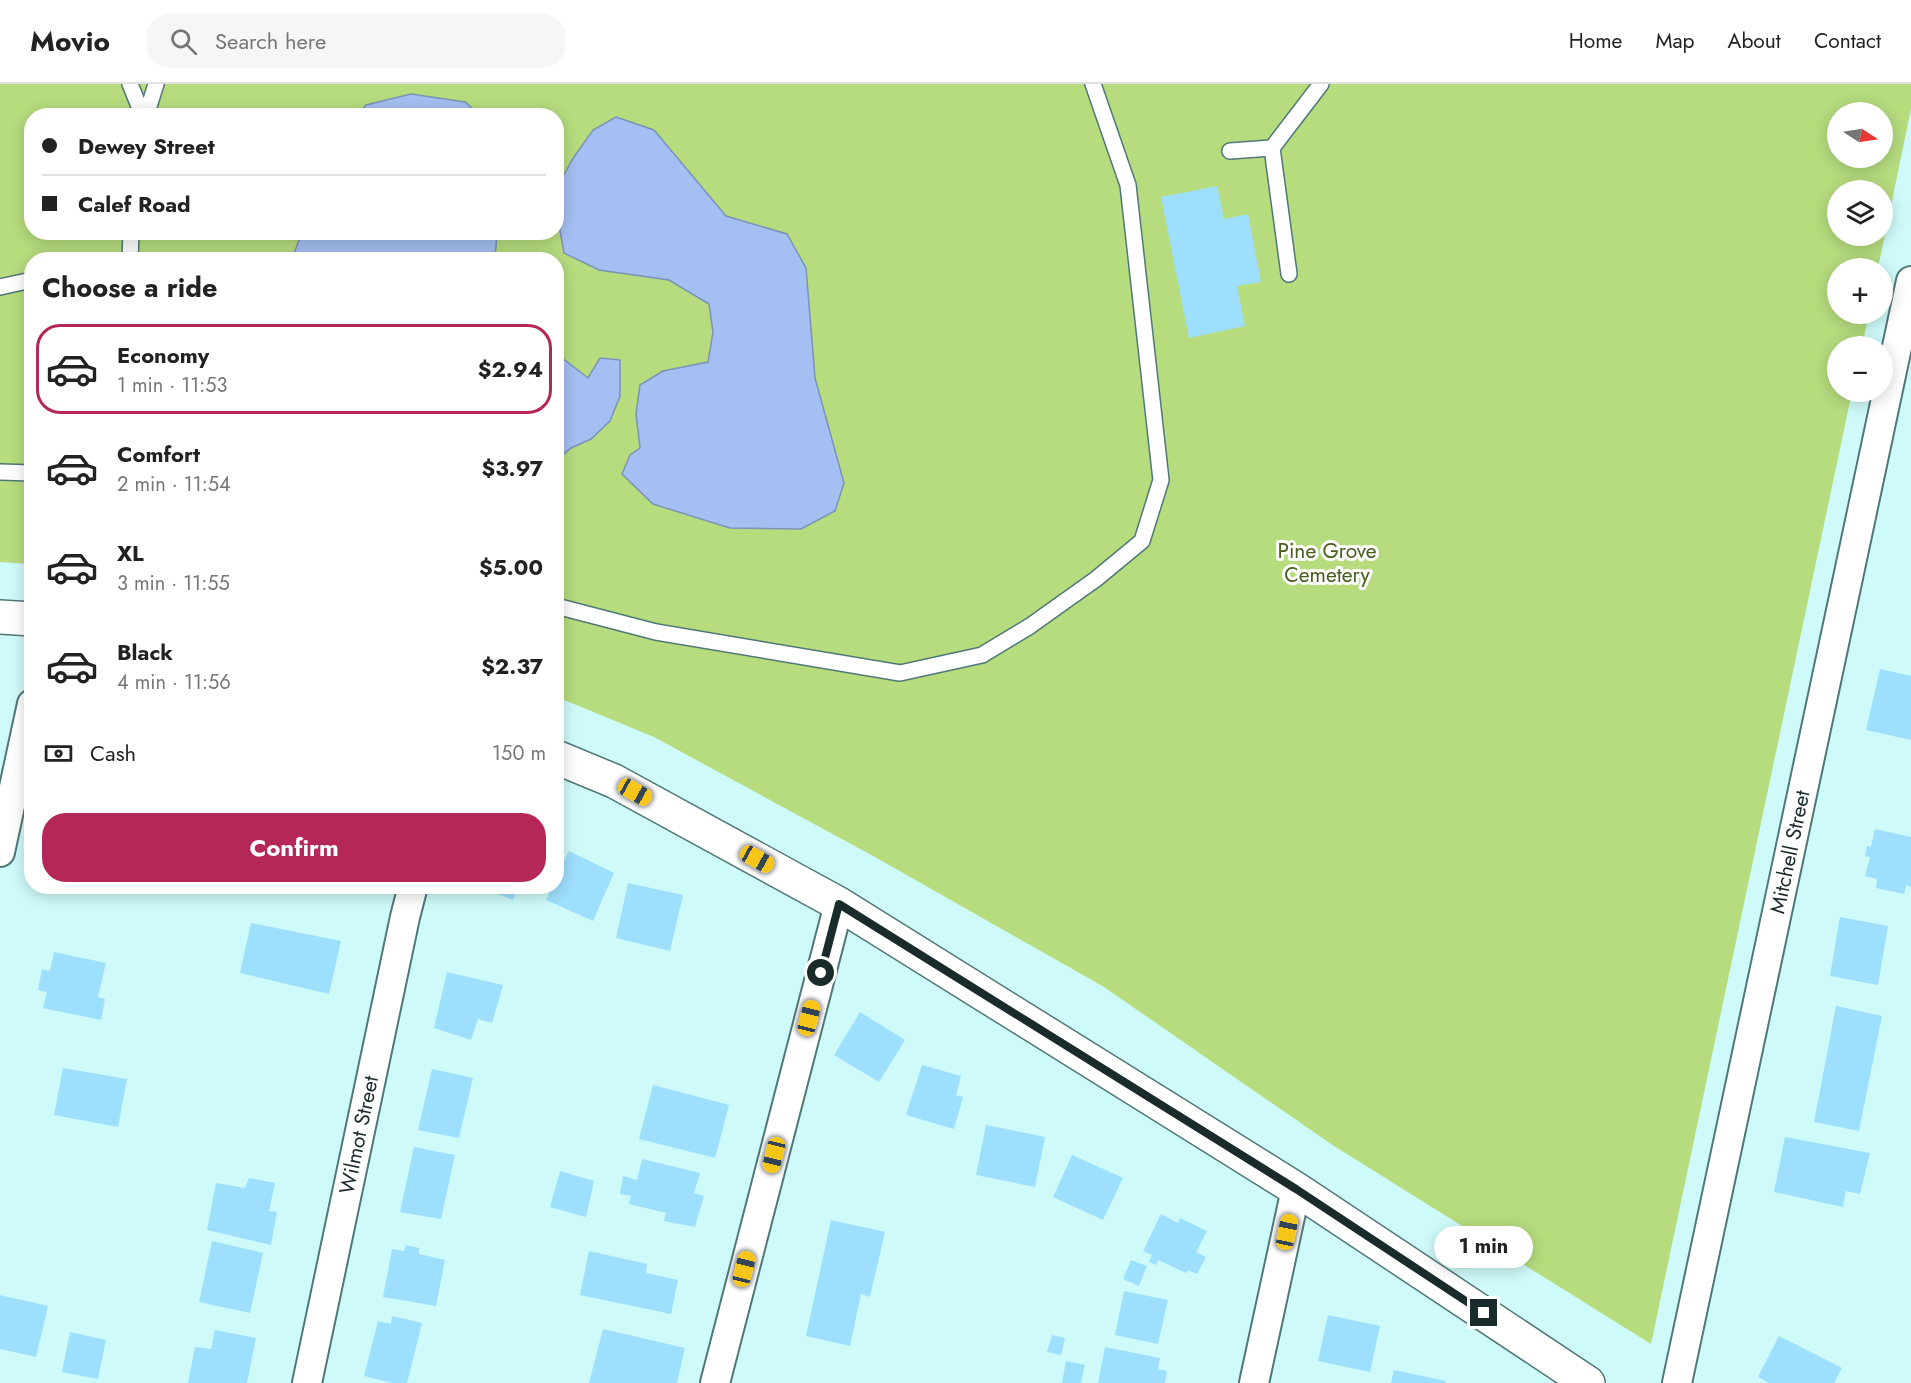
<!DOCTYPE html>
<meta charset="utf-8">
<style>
:root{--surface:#fff;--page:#f6f6f6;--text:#222;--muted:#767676;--line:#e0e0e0;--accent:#b52759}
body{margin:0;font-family:Jost,sans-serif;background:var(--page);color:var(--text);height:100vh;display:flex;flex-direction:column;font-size:22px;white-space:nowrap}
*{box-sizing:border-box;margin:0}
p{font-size:20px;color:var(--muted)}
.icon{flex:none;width:33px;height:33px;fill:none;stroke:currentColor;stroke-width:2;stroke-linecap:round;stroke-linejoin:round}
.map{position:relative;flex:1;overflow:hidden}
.sheet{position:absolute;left:24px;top:168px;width:540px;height:642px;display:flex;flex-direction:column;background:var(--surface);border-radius:24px;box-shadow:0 3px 15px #0003}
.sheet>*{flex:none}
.banner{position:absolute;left:24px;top:24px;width:540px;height:132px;border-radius:24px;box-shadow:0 3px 15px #0003;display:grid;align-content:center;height:132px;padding:0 18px;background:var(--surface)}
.needle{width:39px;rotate:102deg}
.buttons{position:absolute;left:1827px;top:18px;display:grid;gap:12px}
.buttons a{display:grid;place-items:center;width:66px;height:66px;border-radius:50%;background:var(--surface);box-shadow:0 3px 15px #0003;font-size:30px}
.end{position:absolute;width:27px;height:27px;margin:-14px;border:8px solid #1a2b2b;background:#fff;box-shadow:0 0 0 3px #fff}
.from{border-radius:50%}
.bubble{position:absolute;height:42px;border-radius:21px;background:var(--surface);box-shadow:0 3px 15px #0003;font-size:20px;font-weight:700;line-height:42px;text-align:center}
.car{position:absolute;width:18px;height:36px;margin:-18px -9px;border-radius:8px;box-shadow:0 0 4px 2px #0007;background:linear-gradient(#f5c518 24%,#345 0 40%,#f5c518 0 76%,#345 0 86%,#f5c518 0)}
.banner b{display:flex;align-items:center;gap:21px;height:57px;font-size:22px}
.banner b+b{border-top:2px solid var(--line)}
.banner i{width:15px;height:15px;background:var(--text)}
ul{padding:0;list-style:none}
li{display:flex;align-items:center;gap:18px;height:90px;margin:0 12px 9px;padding:0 6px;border:3px solid transparent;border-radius:24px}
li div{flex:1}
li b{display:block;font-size:22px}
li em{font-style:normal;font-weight:700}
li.on{border-color:var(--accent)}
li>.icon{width:54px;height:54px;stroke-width:1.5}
h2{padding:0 18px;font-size:27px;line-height:72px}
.pay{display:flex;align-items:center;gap:15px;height:66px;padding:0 18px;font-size:22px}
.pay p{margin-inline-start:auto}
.primary-button{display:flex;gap:12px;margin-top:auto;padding:12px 18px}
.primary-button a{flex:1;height:69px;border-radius:24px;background:var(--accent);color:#fff;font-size:24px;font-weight:700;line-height:69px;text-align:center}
header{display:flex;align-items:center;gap:36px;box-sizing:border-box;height:84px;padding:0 30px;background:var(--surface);border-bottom:2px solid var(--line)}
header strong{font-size:28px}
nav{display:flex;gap:33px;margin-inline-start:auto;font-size:21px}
.search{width:420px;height:54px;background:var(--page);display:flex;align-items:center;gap:15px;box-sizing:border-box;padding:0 21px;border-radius:24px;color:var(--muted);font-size:22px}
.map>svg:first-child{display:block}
.green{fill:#b6dc7e;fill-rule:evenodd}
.water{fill:#a5bff2;stroke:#7b93b6;stroke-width:1.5}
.building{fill:#9edffd}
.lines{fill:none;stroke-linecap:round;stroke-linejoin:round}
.lane-casing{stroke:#4f7877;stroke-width:18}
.street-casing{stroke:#4f7877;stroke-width:32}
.secondary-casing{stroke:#4f7877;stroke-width:36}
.lane{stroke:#fff;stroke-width:15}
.street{stroke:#fff;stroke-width:28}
.secondary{stroke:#fff;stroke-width:33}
.route{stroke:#1a2b2b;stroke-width:8}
.labels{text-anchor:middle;stroke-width:6;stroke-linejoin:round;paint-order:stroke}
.park-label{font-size:21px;fill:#465d1b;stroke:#fefefe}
.street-label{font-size:21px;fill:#1a2b2b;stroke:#fefefe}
</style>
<header>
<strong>Movio</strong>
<div class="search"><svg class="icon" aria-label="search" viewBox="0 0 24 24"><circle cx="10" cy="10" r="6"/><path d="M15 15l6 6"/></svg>Search here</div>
<nav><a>Home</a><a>Map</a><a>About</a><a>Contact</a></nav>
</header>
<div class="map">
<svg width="1911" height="1299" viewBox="0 0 1911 1299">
<rect width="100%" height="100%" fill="#cefbfa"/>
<path class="green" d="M 0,0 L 1911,0 L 1911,25 L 1878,184 L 1838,184 L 1838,230 L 1869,230 L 1862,262 L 1838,262 L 1838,308 L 1852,308 L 1651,1260 L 1331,1060 L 1104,903 L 875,773 L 654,653 L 557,613 L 556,176 L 32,176 L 31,480 L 0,478 ZM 1838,28 L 1882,28 L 1882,74 L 1838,74 ZM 32,32 L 556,32 L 556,148 L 32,148 ZM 1838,106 L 1882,106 L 1882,152 L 1838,152 Z"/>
<g class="water">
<polygon points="411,10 465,18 480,31 358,31 366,21"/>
<polygon points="616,33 654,46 726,132 787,150 806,184 815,294 844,399 835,427 801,445 730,444 653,420 622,390 630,371 640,364 636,330 640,301 663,287 708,278 713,248 709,220 669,196 599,186 564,169 558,135 557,103 574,73 593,46"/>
<polygon points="302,148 497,148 497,149 495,175 292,175"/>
<polygon points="557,270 588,294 600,274 620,276 620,312 610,337 591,355 571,364 557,376"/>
</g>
<g class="building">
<polygon points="1217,102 1224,135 1248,130 1261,198 1237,202 1245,242 1189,254 1161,113"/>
<polygon points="1880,585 1911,592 1911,656 1866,646"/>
<polygon points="1875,745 1911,753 1911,803 1906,801 1904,810 1876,804 1877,795 1865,792 1870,773 1865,772 1867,762 1871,763"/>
<polygon points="569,767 614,789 593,837 546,816 552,802 556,802 556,793"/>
<polygon points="628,799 683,811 670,867 616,854"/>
<polygon points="479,802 519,802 513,816"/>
<polygon points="1840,833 1888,842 1878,901 1830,892"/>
<polygon points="251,839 341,857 329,910 240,889"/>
<polygon points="54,868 106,879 98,913 105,915 101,936 43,924 47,908 38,906 42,885 50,887"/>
<polygon points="447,888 503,901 492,939 478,935 471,956 434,944"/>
<polygon points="1836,922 1882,932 1859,1047 1814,1038"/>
<polygon points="860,928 905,956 879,998 834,971"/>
<polygon points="922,981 961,992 956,1011 963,1013 954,1045 906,1031"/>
<polygon points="63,984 127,995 118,1043 54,1031"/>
<polygon points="432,985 473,994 459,1054 418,1046"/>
<polygon points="653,1001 729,1021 715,1074 639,1055"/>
<polygon points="986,1041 1045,1053 1035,1103 976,1091"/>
<polygon points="1785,1053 1870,1069 1860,1110 1846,1107 1843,1123 1774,1108"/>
<polygon points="414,1063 455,1071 441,1135 400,1128"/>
<polygon points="1072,1071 1123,1094 1103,1136 1053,1113"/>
<polygon points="642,1075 700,1089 694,1109 704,1112 695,1143 664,1137 666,1129 629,1120 631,1112 620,1110 623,1092 637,1096"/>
<polygon points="560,1087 594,1097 586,1133 550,1123"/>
<polygon points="249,1094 275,1099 269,1127 277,1128 271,1161 207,1146 216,1099 245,1104"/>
<polygon points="1161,1130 1178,1139 1180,1134 1207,1147 1196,1168 1206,1173 1197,1190 1188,1186 1186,1189 1158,1176 1156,1181 1149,1178 1152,1171 1143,1167"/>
<polygon points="831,1136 885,1148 870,1213 861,1210 850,1262 806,1252"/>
<polygon points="212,1157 263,1169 250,1229 199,1218"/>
<polygon points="406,1161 419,1164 419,1170 445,1176 436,1222 383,1213 392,1165 404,1167"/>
<polygon points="589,1167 647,1180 646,1189 678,1196 671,1230 580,1211"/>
<polygon points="1131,1176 1147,1182 1139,1202 1123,1195"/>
<polygon points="1124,1207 1168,1216 1158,1260 1115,1251"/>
<polygon points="0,1211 48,1222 36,1273 0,1265"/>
<polygon points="1328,1231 1380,1242 1370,1288 1318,1277"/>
<polygon points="392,1232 422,1239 407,1299 392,1299 364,1292 378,1237 391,1240"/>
<polygon points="603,1245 685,1264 677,1299 589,1299"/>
<polygon points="215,1246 256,1254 247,1299 188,1299 195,1263 211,1265"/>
<polygon points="70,1248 106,1256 98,1295 62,1288"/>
<polygon points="1052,1251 1065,1254 1061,1271 1047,1268"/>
<polygon points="1779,1252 1842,1284 1834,1299 1769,1299 1758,1293"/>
<polygon points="1105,1263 1160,1274 1158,1285 1167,1287 1165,1299 1098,1299"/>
<polygon points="1066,1277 1085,1281 1081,1299 1062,1299"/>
<polygon points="1394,1286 1446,1297 1446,1299 1391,1299"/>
</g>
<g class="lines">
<g class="lane-casing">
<g id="lane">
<polyline points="130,0 143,32"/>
<polyline points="146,32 156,0"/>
<polyline points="1230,67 1272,64"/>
<polyline points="130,176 131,148"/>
<polyline points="1289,190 1272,64 1321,0"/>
<polyline points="0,203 32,196"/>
<polyline points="0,388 32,389"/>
<polyline points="556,522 656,548 900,589 982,571 1030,542 1096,495 1142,457 1161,396 1128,101 1093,0"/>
</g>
</g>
<g class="street-casing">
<g id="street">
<polyline points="0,768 32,620"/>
<polyline points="307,1299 405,833 413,802"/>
<polyline points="715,1299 839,820"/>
<polyline points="1254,1299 1296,1105"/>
<polyline points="1677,1299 1911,197"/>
</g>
</g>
<g class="secondary-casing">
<g id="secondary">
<polyline points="0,533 32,535"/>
<polyline points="556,673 614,697 839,820 1296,1105 1588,1299"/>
</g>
</g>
<use href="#lane" class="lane"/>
<use href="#street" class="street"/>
<use href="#secondary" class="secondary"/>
</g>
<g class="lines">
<polyline class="route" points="821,889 839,820 1296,1105 1484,1229"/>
</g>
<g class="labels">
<g class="park-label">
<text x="1327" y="474">Pine Grove<tspan x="1327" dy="24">Cemetery</tspan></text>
</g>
<g class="street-label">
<text transform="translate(1790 768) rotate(-78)" y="7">Mitchell Street</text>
<text transform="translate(359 1051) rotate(-78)" y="7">Wilmot Street</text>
</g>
</g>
</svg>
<div class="buttons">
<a><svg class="needle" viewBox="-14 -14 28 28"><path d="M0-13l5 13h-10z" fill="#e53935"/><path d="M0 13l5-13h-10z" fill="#767676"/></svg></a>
<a><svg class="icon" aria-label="layers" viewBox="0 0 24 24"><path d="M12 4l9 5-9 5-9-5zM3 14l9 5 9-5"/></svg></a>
<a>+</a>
<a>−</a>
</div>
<i class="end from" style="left:821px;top:889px"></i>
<i class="end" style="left:1484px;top:1229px"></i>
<div class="bubble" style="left:1434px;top:1142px;width:99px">1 min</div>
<i class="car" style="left:635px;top:708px;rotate:119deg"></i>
<i class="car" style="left:757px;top:775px;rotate:119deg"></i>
<i class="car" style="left:809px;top:934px;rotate:14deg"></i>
<i class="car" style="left:774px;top:1071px;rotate:194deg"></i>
<i class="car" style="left:1287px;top:1148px;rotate:12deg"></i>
<i class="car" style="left:744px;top:1185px;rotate:14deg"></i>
<div class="banner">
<b><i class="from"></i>Dewey Street</b>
<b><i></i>Calef Road</b>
</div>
<section class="sheet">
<h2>Choose a ride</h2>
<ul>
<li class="on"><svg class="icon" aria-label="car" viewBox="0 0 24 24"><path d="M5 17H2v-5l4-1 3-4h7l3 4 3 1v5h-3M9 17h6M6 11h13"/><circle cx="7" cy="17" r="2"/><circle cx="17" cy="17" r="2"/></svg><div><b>Economy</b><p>1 min · 11:53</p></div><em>$2.94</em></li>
<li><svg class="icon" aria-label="car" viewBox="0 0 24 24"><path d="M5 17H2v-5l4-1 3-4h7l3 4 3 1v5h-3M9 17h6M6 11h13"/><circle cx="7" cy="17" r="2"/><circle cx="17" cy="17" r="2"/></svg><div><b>Comfort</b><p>2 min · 11:54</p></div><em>$3.97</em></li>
<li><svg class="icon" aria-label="car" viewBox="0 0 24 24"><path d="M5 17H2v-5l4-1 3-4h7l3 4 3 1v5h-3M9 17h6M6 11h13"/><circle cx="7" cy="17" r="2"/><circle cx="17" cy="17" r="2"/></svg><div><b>XL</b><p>3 min · 11:55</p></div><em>$5.00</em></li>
<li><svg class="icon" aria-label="car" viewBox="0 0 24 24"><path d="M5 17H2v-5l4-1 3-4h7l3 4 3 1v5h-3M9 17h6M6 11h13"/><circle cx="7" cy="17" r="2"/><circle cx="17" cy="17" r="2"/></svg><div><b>Black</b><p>4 min · 11:56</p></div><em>$2.37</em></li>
</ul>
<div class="pay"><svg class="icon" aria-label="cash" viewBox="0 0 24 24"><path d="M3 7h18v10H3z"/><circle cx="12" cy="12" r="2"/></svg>Cash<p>150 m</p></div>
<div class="primary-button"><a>Confirm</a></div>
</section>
</div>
